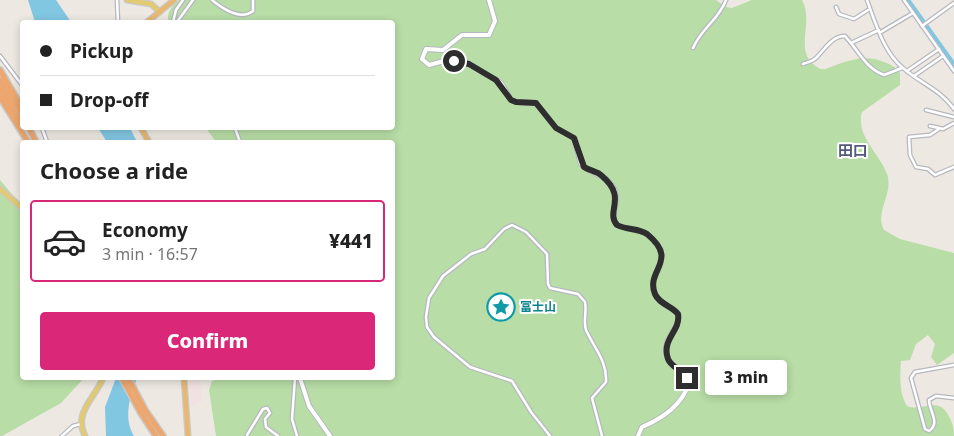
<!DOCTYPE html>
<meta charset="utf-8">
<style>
:root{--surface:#fff;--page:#f2f2f2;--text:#222;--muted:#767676;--line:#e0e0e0;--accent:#db2777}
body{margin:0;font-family:"Noto Sans","Noto Sans JP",sans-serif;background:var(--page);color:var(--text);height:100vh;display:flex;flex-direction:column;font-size:19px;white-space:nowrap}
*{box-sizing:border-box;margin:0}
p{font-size:16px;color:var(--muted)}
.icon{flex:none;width:28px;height:28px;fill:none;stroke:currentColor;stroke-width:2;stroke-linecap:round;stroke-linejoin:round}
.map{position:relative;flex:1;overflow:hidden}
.drawer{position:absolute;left:20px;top:140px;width:375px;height:240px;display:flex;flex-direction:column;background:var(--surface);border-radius:5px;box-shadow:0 2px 8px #0003}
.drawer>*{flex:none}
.banner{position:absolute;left:20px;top:20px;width:375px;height:110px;border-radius:5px;box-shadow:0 2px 8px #0003;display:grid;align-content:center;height:110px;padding:0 20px;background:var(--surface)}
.end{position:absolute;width:22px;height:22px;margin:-11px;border:6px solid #2e2e2e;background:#fff;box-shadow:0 0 0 2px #fff}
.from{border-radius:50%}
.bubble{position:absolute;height:35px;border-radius:5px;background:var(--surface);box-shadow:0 2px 8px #0003;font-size:16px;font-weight:800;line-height:35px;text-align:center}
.banner b{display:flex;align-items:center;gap:18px;height:48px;font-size:19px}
.banner b+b{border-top:1px solid var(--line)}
.banner i{width:12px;height:12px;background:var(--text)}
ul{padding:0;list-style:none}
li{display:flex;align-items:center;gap:15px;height:82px;margin:0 10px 8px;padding:0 10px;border:2px solid transparent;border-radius:5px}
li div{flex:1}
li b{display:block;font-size:19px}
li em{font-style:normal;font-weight:800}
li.selected{border-color:var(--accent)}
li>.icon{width:45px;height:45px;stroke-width:1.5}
h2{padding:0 20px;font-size:22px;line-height:60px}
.primary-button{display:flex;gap:10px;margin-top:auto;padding:10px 20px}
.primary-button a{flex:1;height:58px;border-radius:5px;background:var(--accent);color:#fff;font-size:20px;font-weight:800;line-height:58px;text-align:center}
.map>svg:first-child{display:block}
.medical{fill:#f2e1e2}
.green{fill:#b8dda6}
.water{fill:#82c7e2}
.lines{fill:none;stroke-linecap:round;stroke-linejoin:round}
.river{stroke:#82c7e2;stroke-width:6}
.minor-casing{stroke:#b6b8c0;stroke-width:5}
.tertiary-casing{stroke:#b6b8c0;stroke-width:6}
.primary-casing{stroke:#c9c9c9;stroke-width:7}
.trunk-casing{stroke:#c9c9c9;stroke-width:7}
.motorway-casing{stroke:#c9c9c9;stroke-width:8}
.minor{stroke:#fff;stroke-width:2.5}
.tertiary{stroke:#fff;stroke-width:4}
.primary{stroke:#e2ca73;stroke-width:4.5}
.trunk{stroke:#e8b870;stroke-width:4.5}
.motorway{stroke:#eda76e;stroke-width:5}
.route{stroke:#2e2e2e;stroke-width:6}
.labels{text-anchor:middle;stroke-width:4;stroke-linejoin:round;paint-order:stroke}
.culture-label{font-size:12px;font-weight:bold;fill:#0d838f;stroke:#fff;text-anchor:start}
.quarter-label{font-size:15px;font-weight:bold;fill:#53597a;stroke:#fff}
</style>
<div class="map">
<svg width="954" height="436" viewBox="0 0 954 436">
<rect width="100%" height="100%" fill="#ede9e2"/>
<polygon class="medical" points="189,378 200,378 202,402 197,402 195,405 190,405"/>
<g class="green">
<path d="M 179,0 L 716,0 L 726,7 L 732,8 L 752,0 L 802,0 C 813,20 798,43 809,60 C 812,63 817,68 821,69 C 826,70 832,66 836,65 C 853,59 867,55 884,62 C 890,64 896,67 900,73 L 900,85 L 862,112 C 855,135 880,154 887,174 C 894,194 874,212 884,230 L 900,239 L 954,253 L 954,353 L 937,365 L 931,357 L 935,344 L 928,335 L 916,344 L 910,360 L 901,361 C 900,376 899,393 907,406 C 922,412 936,397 947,413 C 952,421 954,427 954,436 L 216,436 L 209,390 L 212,381 L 218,379 L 392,378 L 392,142 L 216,142 L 206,128 L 392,128 L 392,22 L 168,22 C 167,13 171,6 179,0 Z"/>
<polygon points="0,180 22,206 22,378 84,378 61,403 2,436 0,436"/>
</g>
<g class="water">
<polygon points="28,0 56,0 71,22 35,22"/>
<polygon points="98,128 130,128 137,142 107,142"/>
<path d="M 116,378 L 137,378 C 130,396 123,418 134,436 L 106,436 L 105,407 Z"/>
</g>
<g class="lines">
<polyline class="river" points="907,0 954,66"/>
<g class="minor-casing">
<g id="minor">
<polyline points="117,0 118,22"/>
<path d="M 212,0 C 223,9 240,21 253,11 L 253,0"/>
<path d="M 867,0 C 875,22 884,53 903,68 C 920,83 941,90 954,109"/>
<polyline points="904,0 954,71"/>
<polyline points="836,7 839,14 854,19 868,10"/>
<polyline points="173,22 176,10 183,0"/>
<polyline points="177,22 193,0"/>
<polyline points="922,26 954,3"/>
<polyline points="881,32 913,13"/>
<path d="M 851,43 C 861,56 868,69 884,75 L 902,68"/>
<path d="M 693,48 C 702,27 718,21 726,0"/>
<polyline points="0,56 22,85"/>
<path d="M 803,64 C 808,62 814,61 817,57 C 825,49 832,36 845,36 L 851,43 L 879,30"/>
<polyline points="907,71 939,49"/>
<polyline points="914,76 943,56"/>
<polyline points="926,110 954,117"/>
<polyline points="930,126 943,129 954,123"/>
<polyline points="42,128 47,142"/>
<polyline points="235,128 240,142"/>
<polyline points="939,129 930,135 909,137 910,155 916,167 928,169 935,175 954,167"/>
<path d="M 954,365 L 915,372 L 911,378 L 925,429 L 929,431 C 941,423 929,411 929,400 L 936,396 L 954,398"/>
<polyline points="295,378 292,419 297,436"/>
<polyline points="247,435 263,409 267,408 270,413 265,419 266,427 278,436"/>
<polyline points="62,436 73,426 81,424"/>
<path d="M 550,436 L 531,412 L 512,381 L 470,367 L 434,337 L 427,327 L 426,317 L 429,298 L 443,276 L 471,254 L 485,249 L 504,229 L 512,225 L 526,232 L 547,254 L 548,284 L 550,288 L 578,294 L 585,302 C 587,311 583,322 586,330 C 594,348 607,360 606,382 L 592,398 L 602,436"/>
</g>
</g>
<g class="tertiary-casing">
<g id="tertiary">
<path d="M 489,0 L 495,21 L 489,35 L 462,35 L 443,50 L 426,49 L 422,59 L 429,65 L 448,60 L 469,64 L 501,83 L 511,100 L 516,102 L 536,103 L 556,128 L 574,138 L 581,164 C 591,175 608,174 615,191 C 619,202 609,215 617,225 C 626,230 639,228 647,234 C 680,260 645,271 655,294 C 659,304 672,306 678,314 C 681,329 665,335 666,351 C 668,369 685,367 688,386 C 680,407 661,419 642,427 L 638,436"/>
<polyline points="300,378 309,406 330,436"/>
</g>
</g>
<g class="primary-casing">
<g id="primary">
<polyline points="127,0 151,4 160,12"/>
<polyline points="0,189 22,208"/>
<path d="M 85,436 C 73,413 95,398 103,378"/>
</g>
</g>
<g class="trunk-casing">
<g id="trunk">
<polyline points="147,22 174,0"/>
<polyline points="141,128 149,142"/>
<polyline points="184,378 188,436"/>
</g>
</g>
<g class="motorway-casing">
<g id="motorway">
<polyline points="0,70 22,108"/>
<polyline points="0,80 22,115"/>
<polyline points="0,88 22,126"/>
<polyline points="0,97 28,142"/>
<polyline points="29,128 36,142"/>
<polyline points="122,378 141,413 156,436"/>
<polyline points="128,378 145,410 163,436"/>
</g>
</g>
<use href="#minor" class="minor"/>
<use href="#tertiary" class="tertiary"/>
<use href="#primary" class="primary"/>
<use href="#trunk" class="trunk"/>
<use href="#motorway" class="motorway"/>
</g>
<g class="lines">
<path class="route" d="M 454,61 L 469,64 L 496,80 L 511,100 L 516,102 L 536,103 L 556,128 L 574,138 L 584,167 C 590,171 597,171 602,176 C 628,198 605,211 617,225 C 626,230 639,228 647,234 C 680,261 645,270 655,294 C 659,304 672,306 678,314 C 681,331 661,339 668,359 C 671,367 682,370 687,378"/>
</g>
<defs>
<g id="sight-ring" transform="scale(1.4375)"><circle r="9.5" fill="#fff" stroke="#0f9aa8" stroke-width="1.5"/><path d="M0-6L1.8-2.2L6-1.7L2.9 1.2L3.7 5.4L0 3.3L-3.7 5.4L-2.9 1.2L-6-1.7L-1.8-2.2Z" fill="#0f9aa8"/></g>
</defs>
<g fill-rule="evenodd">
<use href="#sight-ring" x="501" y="307"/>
</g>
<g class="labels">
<g class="culture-label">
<text x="520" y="311">冨士山</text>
</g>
<g class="quarter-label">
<text x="853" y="156">田口</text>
</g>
</g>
</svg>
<i class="end from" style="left:454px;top:61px"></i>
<i class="end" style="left:687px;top:378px"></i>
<div class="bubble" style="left:705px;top:360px;width:82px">3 min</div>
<div class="banner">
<b><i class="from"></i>Pickup</b>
<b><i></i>Drop-off</b>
</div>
<section class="drawer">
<h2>Choose a ride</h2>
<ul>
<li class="selected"><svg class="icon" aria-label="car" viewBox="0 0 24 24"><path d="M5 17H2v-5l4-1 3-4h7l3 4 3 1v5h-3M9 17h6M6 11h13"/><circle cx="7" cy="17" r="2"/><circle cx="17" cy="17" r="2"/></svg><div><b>Economy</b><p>3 min · 16:57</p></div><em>¥441</em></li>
</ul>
<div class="primary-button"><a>Confirm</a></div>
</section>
</div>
